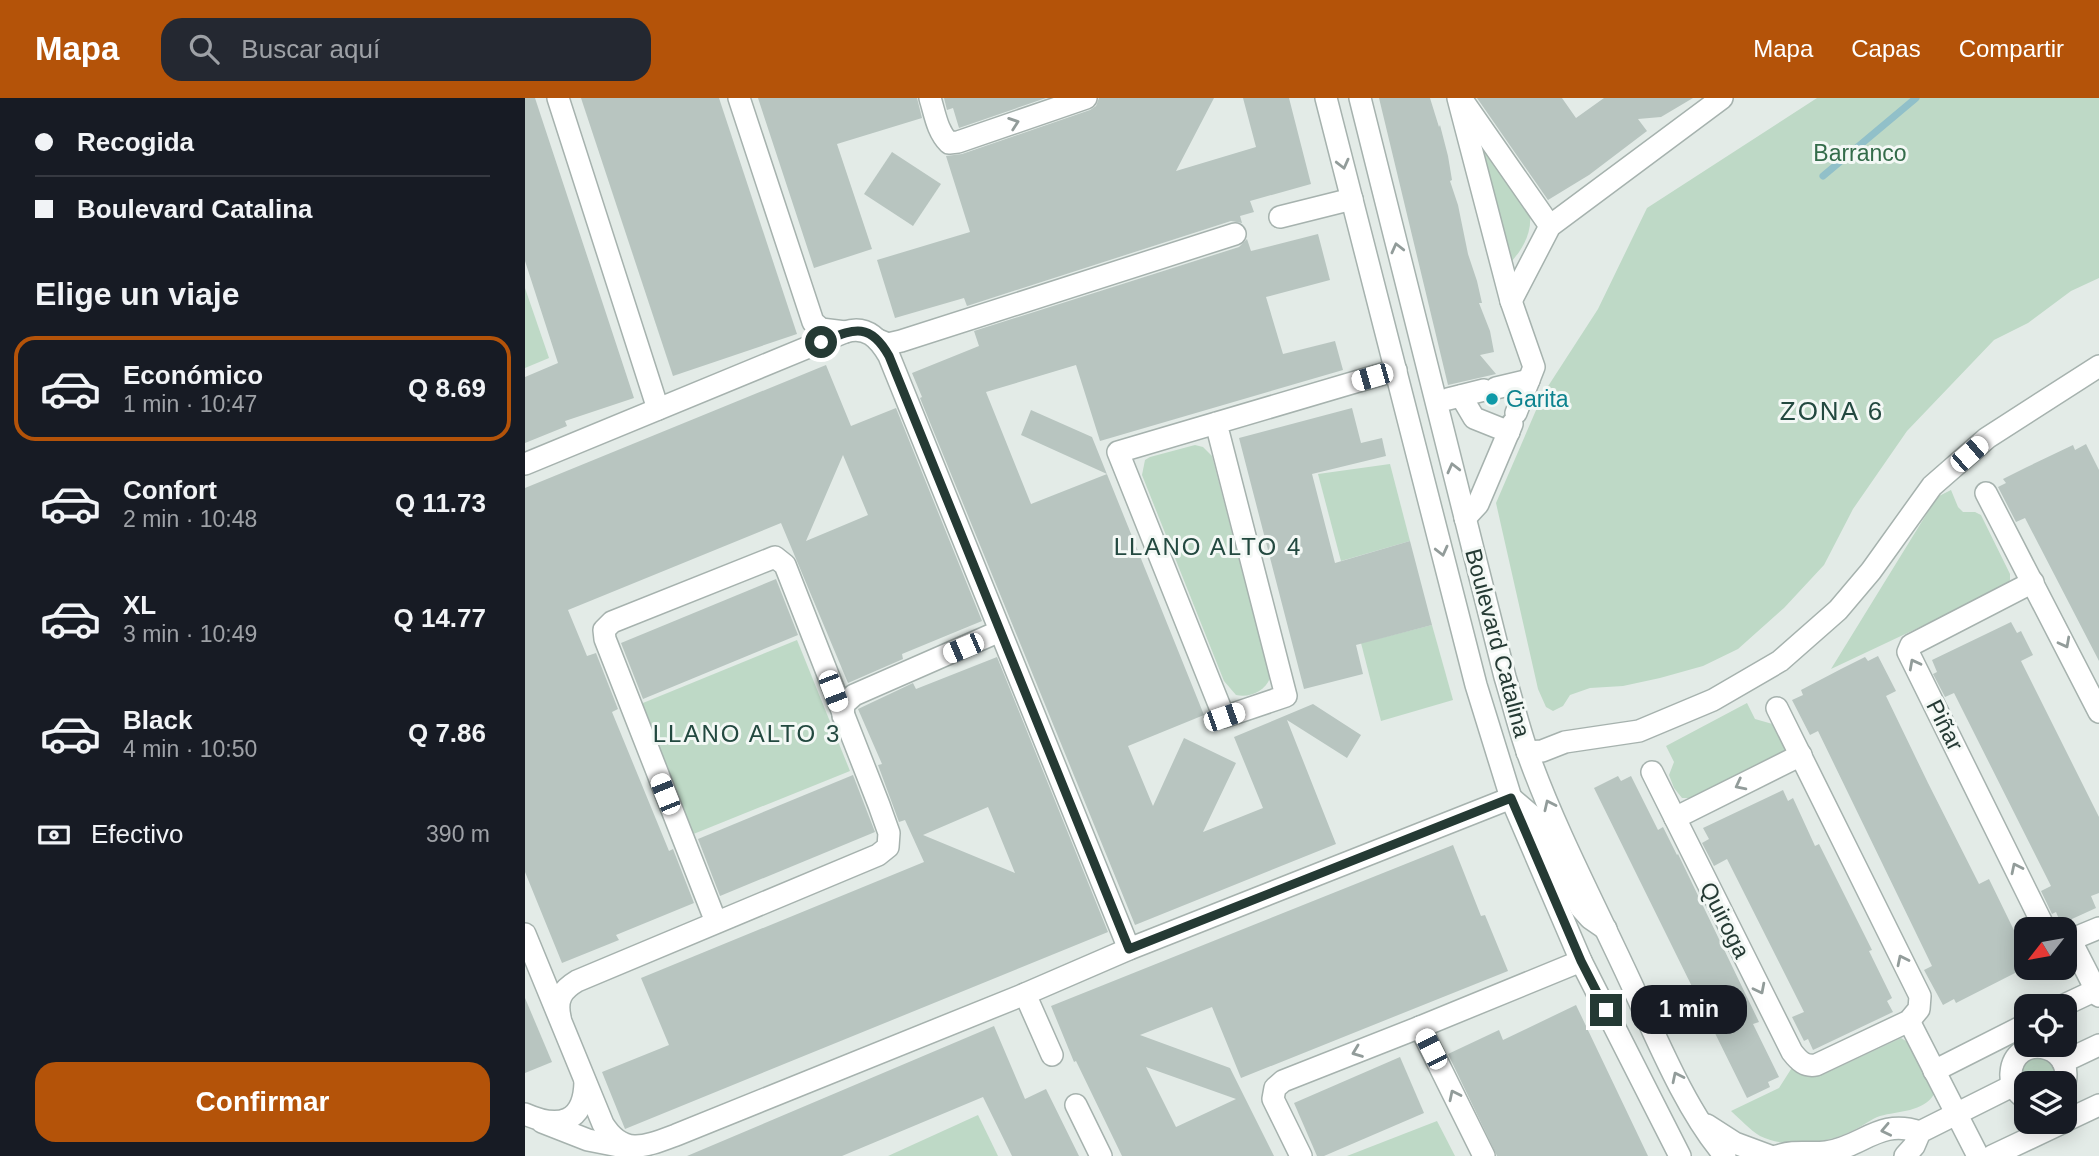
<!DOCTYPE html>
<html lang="es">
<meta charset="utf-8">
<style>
:root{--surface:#171b24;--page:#242831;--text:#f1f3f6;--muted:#9ea1a6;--line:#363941;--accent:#b45309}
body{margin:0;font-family:Helvetica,sans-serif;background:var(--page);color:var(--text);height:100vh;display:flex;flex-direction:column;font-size:26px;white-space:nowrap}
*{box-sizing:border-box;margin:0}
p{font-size:23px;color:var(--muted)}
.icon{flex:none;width:38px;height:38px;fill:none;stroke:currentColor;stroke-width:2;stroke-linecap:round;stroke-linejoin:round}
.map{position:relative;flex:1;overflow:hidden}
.side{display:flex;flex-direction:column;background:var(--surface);width:525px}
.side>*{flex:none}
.top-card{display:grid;align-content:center;height:154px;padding:0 35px;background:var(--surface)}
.needle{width:46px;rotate:239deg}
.fabs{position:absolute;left:1489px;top:819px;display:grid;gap:14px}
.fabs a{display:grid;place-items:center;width:63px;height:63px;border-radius:14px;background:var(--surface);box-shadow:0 4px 18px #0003;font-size:35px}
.end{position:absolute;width:32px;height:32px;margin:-16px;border:9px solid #253a34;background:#fff;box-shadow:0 0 0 4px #fff}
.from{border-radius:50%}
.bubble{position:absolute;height:49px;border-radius:21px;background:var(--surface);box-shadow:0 4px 18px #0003;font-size:23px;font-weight:700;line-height:49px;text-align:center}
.car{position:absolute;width:21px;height:42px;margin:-21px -10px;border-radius:9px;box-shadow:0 0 5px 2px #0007;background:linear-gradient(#fff 24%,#345 0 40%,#fff 0 76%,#345 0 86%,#fff 0)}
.top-card b{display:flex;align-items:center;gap:24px;height:66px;font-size:26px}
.top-card b+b{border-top:2px solid var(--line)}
.top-card i{width:18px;height:18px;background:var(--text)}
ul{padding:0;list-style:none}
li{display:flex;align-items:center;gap:21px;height:105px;margin:0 14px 10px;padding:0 21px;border:4px solid transparent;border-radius:21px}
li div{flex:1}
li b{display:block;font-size:26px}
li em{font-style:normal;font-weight:700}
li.on{border-color:var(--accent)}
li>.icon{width:63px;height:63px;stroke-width:1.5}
h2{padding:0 35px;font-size:32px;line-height:84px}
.pay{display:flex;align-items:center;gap:18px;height:77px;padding:0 35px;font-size:26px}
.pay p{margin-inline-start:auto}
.primary-button{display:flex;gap:14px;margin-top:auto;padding:14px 35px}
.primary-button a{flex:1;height:80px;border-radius:21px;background:var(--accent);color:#fff;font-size:28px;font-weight:700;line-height:80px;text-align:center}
header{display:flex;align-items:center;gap:42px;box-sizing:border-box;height:98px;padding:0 35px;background:var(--accent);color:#fff}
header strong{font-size:33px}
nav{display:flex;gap:38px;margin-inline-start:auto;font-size:24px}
.search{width:490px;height:63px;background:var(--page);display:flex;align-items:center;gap:18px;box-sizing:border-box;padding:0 24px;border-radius:21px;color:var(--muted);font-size:26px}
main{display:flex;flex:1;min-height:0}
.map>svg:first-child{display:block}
.green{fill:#bed9c6}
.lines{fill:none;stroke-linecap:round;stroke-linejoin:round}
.stream{stroke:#91c0c9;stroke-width:7}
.building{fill:#b8c5c0;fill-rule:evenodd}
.minor-casing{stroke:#a6b2ae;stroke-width:24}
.minor{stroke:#fff;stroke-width:21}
.oneway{stroke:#929c9a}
.route{stroke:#253a34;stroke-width:9}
.culture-dot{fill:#0f9aa8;stroke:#f3f8f5;stroke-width:2.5}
.labels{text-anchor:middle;stroke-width:6;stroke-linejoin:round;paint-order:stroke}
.park-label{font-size:23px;fill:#346c4a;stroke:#f3f8f5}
.culture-label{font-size:23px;fill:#0d838f;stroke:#f3f8f5;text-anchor:start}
.street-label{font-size:23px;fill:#253a34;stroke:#f3f8f5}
.neighbourhood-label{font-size:24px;letter-spacing:2px;fill:#234940;stroke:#f3f8f5}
.quarter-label{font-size:26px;letter-spacing:2px;fill:#234940;stroke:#f3f8f5}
</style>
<header>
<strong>Mapa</strong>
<div class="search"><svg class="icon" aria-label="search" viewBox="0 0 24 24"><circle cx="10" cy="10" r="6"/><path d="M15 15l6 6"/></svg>Buscar aquí</div>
<nav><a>Mapa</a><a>Capas</a><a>Compartir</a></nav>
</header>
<main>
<section class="side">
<div class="top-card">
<b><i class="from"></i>Recogida</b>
<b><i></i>Boulevard Catalina</b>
</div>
<h2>Elige un viaje</h2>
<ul>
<li class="on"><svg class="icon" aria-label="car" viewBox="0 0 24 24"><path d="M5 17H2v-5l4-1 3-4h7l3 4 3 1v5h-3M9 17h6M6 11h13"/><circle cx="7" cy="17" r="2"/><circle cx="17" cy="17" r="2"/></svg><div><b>Económico</b><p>1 min · 10:47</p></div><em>Q 8.69</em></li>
<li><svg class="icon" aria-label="car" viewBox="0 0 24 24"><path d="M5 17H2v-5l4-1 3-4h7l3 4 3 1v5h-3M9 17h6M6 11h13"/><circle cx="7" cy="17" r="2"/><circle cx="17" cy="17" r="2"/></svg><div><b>Confort</b><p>2 min · 10:48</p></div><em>Q 11.73</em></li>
<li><svg class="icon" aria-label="car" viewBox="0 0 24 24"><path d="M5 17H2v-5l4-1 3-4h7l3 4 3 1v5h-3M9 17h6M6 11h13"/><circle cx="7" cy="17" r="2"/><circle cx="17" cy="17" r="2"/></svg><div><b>XL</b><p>3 min · 10:49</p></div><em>Q 14.77</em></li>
<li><svg class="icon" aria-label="car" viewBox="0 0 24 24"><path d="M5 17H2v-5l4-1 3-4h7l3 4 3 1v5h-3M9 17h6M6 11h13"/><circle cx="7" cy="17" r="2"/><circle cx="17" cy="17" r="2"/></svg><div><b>Black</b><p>4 min · 10:50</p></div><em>Q 7.86</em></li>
</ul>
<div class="pay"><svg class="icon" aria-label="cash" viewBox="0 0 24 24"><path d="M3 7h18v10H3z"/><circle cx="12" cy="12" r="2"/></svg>Efectivo<p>390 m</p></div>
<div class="primary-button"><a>Confirmar</a></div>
</section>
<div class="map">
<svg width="1574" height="1058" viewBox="0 0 1574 1058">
<rect width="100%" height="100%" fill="#e3ebe7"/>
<g class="green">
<polygon points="1292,0 1574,0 1574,180 1546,193 1503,225 1469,242 1382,333 1328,411 1299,467 1259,510 1213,551 1178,568 1135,580 1098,588 1065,590 1045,597 1038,608 1028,613 1021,609 1013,591 971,405 1018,296 1073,211 1122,110"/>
<path d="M 959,51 L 1004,112 C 1009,132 998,152 983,167 L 955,54 Z"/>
<polygon points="0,190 24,260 0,270"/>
<path d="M 670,347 L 678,349 L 687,358 L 745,580 C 740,593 725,600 711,597 L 699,583 L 617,377 L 620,362 L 625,359 Z"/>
<polygon points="865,366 885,443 816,463 793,376"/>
<polygon points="1426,392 1433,409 1438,414 1450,414 1456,417 1485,476 1485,482 1482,488 1306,571 1412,399"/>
<polygon points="907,527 928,602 856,623 836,545"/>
<polygon points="272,542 325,673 166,737 113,607"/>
<polygon points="1222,605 1230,621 1251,627 1260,648 1259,653 1169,700 1157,700 1149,690 1144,677 1149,664 1141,648"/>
<path d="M 1376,940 L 1386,946 L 1409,996 C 1399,1014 1373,1013 1355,1018 C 1346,1021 1339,1027 1331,1031 C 1305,1045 1263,1052 1235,1038 C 1225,1032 1215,1021 1206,1013 L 1254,990 L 1268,968 L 1282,976 L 1299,976 Z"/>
<polygon points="1507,956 1532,966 1532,985 1502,985 1501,994 1493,969"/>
<polygon points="453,1017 473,1058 363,1058"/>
<polygon points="912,1023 930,1058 822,1058"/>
</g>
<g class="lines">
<polyline class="stream" points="1298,78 1391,0"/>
</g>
<g class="building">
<polygon points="0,0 10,0 109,300 40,323 42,328 0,345 0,279 33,265 0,163"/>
<polygon points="56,0 194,0 272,236 148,278"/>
<polygon points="233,0 392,0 397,20 312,46 347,151 289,170"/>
<polygon points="419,0 521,0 434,30 428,10 422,12"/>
<polygon points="574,0 689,0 651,73 731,49 718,0 764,0 786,86 725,103 729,114 715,118 717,125 706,123 442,208 439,200 370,220 352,162 445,134 421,58 437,56 565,12 571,8"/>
<polygon points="854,0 905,0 914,29 915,27 923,58 927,82 925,83 933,107 943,156 952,183 957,205 954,205 965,233 969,254 955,257 971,276 923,287"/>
<polygon points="952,0 1037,0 1051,20 1079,0 1168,0 1136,19 1113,21 1122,33 1064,77 1023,102"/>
<polygon points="367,54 416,86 388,128 339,96"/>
<polygon points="793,136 805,182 741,199 758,256 810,243 818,272 575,343 551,267 461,294 506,406 582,376 496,337 506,312 567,339 679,617 603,648 628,708 659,640 711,665 678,734 738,710 709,639 788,606 836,637 822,660 762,622 811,746 610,827 395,300 397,299 387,275 454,248 449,233 714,149 722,141 726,153"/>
<path d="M 301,267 L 326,328 L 371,310 L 457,523 L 377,556 L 378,561 L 323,585 L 256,425 L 43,512 L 62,558 L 71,555 L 93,611 L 87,614 L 144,753 L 148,751 L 169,805 L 91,837 L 94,842 L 37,865 L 0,774 L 0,390 ZM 318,357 L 343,417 L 281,443 Z"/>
<polygon points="827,310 836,345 857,340 861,358 787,376 810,465 885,443 907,527 831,547 838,576 779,591 714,340"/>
<polygon points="1561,346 1574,372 1574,563 1500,420 1491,424 1473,389 1481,385 1478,381 1502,369 1548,347 1550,352"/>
<polygon points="251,481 273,537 118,601 96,545"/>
<polygon points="1486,524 1492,535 1496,533 1508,557 1496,563 1574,719 1574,795 1566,798 1571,810 1536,826 1531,814 1527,816 1516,793 1526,788 1429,595 1420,599 1408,576 1412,574 1407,562"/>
<polygon points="1353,558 1371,593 1361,598 1403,685 1454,786 1464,781 1502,859 1502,864 1492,869 1494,873 1431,905 1429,901 1418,907 1399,872 1407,868 1293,633 1285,637 1267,602 1278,597 1276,592 1316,571 1340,559 1343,563"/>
<path d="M 472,559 L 583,834 L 100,1031 L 77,974 L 144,947 L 116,880 L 399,764 L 380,722 L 374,724 L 353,667 L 357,666 L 333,611 L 388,585 L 391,591 ZM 463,709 L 466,716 L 490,775 L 398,737 Z"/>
<polygon points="328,677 350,734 195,798 173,741"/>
<polygon points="1093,678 1096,683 1106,678 1133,732 1138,729 1152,757 1153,756 1234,924 1228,926 1254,979 1243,984 1245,989 1222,1000 1069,690"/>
<polygon points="1258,692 1263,703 1268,700 1290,748 1294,746 1347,852 1344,853 1367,900 1362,903 1368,914 1288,952 1283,941 1279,943 1267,919 1279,914 1202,761 1189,768 1177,745 1184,741 1178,730"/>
<path d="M 928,747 L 956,818 L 960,817 L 983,873 L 716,980 L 687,909 L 615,937 L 705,970 L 749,1058 L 597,1058 L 551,963 L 549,964 L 526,908 ZM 621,969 L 711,1001 L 651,1029 Z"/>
<polygon points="0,900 27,964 0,975"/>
<polygon points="1051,907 1123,1058 972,1058 923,956 974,932 978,942"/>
<polygon points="469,928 500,1001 521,991 554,1058 487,1058 458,999 317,1058 162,1058"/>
<polygon points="875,959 899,1015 799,1058 792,1058 769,1005"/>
</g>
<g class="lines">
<g class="minor-casing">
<g id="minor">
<polyline points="33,0 133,311"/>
<polyline points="214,0 288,224 296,231 320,234"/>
<path d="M 405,0 C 410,16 412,33 424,45 L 433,44 L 561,0"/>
<polyline points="801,0 951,587 986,700 1056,863 1155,1058"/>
<path d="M 835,0 L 980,579 C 988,605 994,631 1003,656 C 1031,734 1071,809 1106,885 C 1131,939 1161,1013 1200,1058"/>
<polyline points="933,0 986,203 1009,269 991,315"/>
<polyline points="940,6 1025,128"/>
<polyline points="755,119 827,101"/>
<polyline points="986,203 1025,128 1197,0"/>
<polyline points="353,242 363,246 376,243 710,136"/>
<polyline points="971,290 1004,282"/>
<polyline points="936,298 949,320 984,334"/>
<polyline points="923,301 959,292"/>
<polyline points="691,325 761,598 699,619 593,354 871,272"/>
<path d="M 0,366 L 320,234 C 341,227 354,240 364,258 L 604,851"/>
<polyline points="1461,395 1574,614"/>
<polyline points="940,420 953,406 987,326"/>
<polyline points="1508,484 1386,547 1383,554 1520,831"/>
<polyline points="318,618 319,606 329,597 475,533"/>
<polyline points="1002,654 1017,653 1040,644 1114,633 1188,602 1255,563 1313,512 1346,473 1407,388 1462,340 1574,268"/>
<path d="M 1127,674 L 1267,954 C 1274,963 1280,969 1291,967 L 1384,923 L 1394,911 L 1395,898 L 1252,610"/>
<polyline points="1150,720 1276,657"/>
<path d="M 0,836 L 78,1026 C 98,1058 119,1049 151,1037 L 500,896 L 604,851 L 986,700 L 1013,723 L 1056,810 L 1065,820 L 1081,831"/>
<polyline points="1546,843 1574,898"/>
<polyline points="1540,844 1574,830"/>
<polyline points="500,896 527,957"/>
<polyline points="1537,908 1571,892"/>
<path d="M 35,919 C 31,901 37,892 52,883 L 353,757 L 363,749 L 364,735 L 354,707 L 260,467 L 250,459 L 87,524 L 79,532 L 80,541 L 191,824"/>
<polyline points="1384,923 1453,1058"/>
<polyline points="895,929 959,1058"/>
<polyline points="1538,964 1574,947"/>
<polyline points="1409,973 1502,926"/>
<path d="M 1502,1002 C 1492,995 1485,987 1486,975 C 1489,935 1549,944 1540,985"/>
<polyline points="551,1007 576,1058"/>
<path d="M 0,1016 C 34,1031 59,1025 60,984"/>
<polyline points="1540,1023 1574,1007"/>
<polyline points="17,1024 63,1042 99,1049"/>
<polyline points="1182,1027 1210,1045 1245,1058"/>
<polyline points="776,1058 748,1001 750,990 758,983 895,929 1056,863"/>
<path d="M 1252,1058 C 1269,1052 1284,1056 1301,1054 C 1338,1049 1354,1020 1395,1034"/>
<polyline points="1380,1058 1389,1048 1395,1034 1487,988"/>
<polyline points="1467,1058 1539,1024"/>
</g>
</g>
<use href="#minor" class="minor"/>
</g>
<defs><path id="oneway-chevron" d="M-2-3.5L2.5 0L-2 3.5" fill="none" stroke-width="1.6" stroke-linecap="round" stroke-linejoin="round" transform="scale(1.75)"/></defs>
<g class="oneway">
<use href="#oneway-chevron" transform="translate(489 25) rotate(-19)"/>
<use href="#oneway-chevron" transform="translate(818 66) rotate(76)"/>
<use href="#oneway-chevron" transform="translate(872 150) rotate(-104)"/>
<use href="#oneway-chevron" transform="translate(928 370) rotate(-104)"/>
<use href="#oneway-chevron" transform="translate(917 453) rotate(76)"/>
<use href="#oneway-chevron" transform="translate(1540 545) rotate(62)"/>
<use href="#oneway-chevron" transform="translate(1389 566) rotate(-118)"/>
<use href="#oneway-chevron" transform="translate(1215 687) rotate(153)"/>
<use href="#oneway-chevron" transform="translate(1024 707) rotate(-115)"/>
<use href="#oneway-chevron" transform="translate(1491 770) rotate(-116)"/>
<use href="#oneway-chevron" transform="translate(1377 862) rotate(-116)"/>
<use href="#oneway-chevron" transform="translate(1235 891) rotate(63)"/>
<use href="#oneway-chevron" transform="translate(832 954) rotate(159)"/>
<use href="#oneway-chevron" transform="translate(1152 979) rotate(-116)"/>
<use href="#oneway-chevron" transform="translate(929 997) rotate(-116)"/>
<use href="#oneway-chevron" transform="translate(1361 1032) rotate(168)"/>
</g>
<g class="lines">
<path class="route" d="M 296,244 C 327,232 344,222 364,258 L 604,851 L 986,700 L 1056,863 L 1081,912"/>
</g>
<circle class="culture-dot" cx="967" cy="301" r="7"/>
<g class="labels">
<g class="park-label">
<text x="1335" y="63">Barranco</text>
</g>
<g class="culture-label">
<text x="981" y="309">Garita</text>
</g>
<g class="street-label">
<text transform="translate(973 545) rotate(75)" y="8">Boulevard Catalina</text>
<text transform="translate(1420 627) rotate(63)" y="8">Piñar</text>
<text transform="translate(1200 822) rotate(63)" y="8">Quiroga</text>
</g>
<g class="neighbourhood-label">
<text x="683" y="457">LLANO ALTO 4</text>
<text x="222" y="644">LLANO ALTO 3</text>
</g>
<g class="quarter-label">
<text x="1307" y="322">ZONA 6</text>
</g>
</g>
</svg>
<div class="fabs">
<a><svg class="needle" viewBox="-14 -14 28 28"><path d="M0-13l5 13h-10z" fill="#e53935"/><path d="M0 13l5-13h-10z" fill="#9ea1a6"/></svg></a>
<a><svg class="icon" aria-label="locate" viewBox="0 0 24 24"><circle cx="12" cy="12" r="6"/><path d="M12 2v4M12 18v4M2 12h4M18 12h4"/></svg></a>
<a><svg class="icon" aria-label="layers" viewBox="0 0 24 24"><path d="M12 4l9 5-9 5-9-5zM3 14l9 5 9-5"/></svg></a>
</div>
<i class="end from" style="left:296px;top:244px"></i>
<i class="end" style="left:1081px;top:912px"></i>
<div class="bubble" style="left:1106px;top:887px;width:116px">1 min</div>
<i class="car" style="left:847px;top:279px;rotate:254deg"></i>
<i class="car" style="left:1444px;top:356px;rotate:49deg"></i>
<i class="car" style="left:438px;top:550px;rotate:247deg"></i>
<i class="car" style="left:308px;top:593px;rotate:159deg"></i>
<i class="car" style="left:699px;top:619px;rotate:71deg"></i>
<i class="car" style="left:140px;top:696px;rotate:338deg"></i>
<i class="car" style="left:906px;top:951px;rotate:333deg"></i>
</div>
</main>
